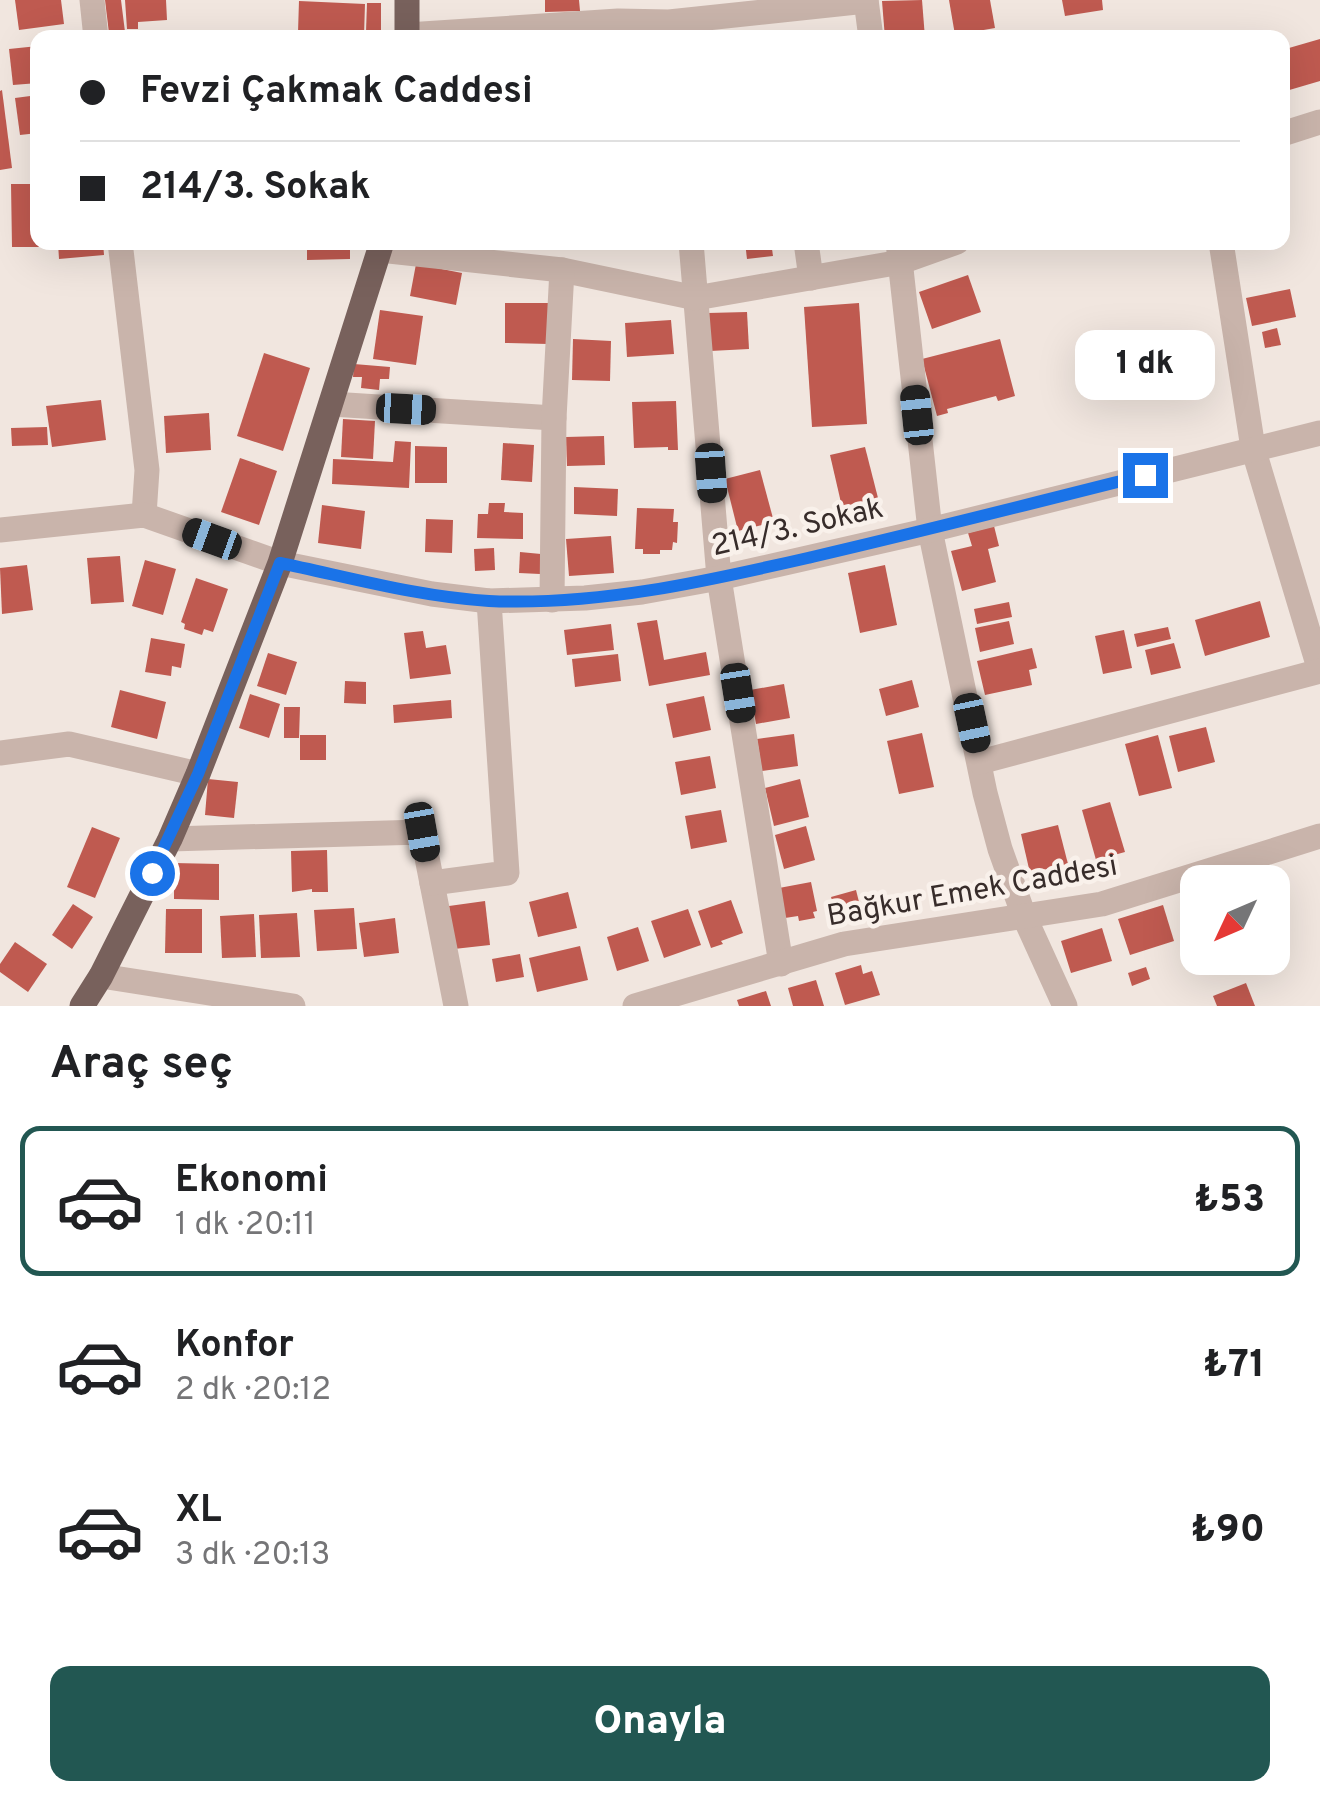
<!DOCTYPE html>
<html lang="tr">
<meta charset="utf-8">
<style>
:root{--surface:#fff;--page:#f2f2f2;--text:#202124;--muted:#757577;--line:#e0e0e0;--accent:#225752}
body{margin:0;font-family:Overpass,sans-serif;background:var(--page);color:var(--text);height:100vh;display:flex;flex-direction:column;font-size:38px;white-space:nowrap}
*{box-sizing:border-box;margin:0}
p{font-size:32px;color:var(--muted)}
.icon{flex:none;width:55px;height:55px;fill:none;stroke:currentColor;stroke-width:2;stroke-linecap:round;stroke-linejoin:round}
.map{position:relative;height:1006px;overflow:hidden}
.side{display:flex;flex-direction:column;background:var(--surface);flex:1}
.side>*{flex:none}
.hud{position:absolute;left:30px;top:30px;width:1260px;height:220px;border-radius:20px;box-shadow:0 10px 40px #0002;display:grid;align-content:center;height:220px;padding:0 50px;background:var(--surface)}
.needle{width:65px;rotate:226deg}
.tools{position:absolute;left:1180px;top:865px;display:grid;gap:20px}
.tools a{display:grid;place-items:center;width:110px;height:110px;border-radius:20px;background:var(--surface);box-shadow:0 10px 40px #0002;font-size:50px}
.end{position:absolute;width:45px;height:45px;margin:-22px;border:12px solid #1a73e8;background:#fff;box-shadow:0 0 0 5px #fff}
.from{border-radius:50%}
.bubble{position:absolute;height:70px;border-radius:20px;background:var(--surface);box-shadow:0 10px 40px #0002;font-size:32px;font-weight:800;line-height:70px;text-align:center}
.car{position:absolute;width:30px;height:60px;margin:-30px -15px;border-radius:12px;box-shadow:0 0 8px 2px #0007;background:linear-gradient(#222 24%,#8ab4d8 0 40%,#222 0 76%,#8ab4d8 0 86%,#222 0)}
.hud b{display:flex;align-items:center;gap:35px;height:95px;font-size:38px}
.hud b+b{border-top:2px solid var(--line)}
.hud i{width:25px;height:25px;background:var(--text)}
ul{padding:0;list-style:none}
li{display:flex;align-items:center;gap:30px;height:150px;margin:0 20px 15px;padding:0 30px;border:5px solid transparent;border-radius:20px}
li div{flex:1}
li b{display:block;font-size:38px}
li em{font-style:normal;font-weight:800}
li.current{border-color:var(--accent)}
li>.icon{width:90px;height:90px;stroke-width:1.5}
h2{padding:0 50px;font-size:45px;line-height:120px}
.cta{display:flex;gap:20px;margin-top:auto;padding:20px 50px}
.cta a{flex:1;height:115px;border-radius:20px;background:var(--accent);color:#fff;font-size:40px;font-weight:800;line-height:115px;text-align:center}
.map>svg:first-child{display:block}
.building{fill:#bf5a50}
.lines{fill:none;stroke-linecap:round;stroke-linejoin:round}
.minor{stroke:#c9b4ab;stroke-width:25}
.major{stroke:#78615c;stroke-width:25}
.route{stroke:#1a73e8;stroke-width:12}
.labels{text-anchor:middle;stroke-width:9;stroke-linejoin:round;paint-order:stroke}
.street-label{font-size:30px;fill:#372c2a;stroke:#f9f1eb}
</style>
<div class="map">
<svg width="1320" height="1006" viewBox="0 0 1320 1006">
<rect width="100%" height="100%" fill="#f1e6df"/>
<g class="building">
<polygon points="15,0 61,0 64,24 19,30"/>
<polygon points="105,0 121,0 125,32 109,33"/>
<polygon points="125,0 166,0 167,20 138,22 138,29 127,29"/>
<polygon points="545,0 579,0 580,11 545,12"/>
<polygon points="922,0 925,38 885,38 882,1"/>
<polygon points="949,0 990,0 995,28 955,35"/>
<polygon points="1062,0 1102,0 1103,10 1065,16"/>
<polygon points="299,1 365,4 364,35 298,32"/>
<polygon points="367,3 381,3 381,32 366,32"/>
<polygon points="1320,39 1320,81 1286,91 1282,50"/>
<polygon points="38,46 38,83 13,85 9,49"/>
<polygon points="2,90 12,168 0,170 0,91"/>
<polygon points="38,95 38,133 20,135 15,98"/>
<polygon points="11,184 38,184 38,242 47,242 47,247 12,247"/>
<polygon points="58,242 103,242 104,255 59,259"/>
<polygon points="307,242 350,243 350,259 307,260"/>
<polygon points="745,242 771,242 773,256 747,259"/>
<polygon points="416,264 462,273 456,305 410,296"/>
<polygon points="968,275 981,312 932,329 919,292"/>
<polygon points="1290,289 1296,317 1252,326 1246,298"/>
<polygon points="505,303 548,303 548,344 505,343"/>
<polygon points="859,303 867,424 812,427 804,307"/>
<polygon points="380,310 423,316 416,365 373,359"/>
<polygon points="747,312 749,349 710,351 708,313"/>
<polygon points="671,320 674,354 627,357 625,323"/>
<polygon points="1277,328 1281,345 1265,348 1262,332"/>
<polygon points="573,339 611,341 610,381 572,380"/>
<polygon points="1000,339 1015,396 998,401 996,396 947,409 948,413 937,416 922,359"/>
<polygon points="264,353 310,368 283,451 237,436"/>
<polygon points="354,364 390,367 389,379 380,379 379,390 361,388 362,377 353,377"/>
<polygon points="101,400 106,440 52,447 46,406"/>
<polygon points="676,401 678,450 668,450 668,447 634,448 632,402"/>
<polygon points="209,413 211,450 166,453 164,416"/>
<polygon points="343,419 375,421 373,459 341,457"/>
<polygon points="47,427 48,445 12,446 11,428"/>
<polygon points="604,436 605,465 567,466 566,437"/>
<polygon points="395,441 411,442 409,488 332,484 333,459 393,462"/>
<polygon points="503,443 534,445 532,482 501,480"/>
<polygon points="415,446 447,447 447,483 415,483"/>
<polygon points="865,447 878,498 842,507 830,455"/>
<polygon points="240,458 277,471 259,525 221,512"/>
<polygon points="760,470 774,522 738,531 725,479"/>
<polygon points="574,487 618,489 617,516 574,514"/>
<polygon points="489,503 505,503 504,512 523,513 523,539 477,538 478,514 488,514"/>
<polygon points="322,505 365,511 361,549 318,543"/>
<polygon points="637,508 674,509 673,522 678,522 677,543 673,542 672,550 660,550 660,554 643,554 643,549 635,549"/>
<polygon points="426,519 453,520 452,553 425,552"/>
<polygon points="994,526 999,546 988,549 996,582 962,591 951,551 972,546 968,533"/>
<polygon points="611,536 614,573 569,576 566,539"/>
<polygon points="494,548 495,570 475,571 474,549"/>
<polygon points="520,552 541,554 540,574 519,573"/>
<polygon points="120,556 124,602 91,604 87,558"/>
<polygon points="145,560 176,569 163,615 132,606"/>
<polygon points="27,565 33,610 2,614 0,568"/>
<polygon points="885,565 897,625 860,633 848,573"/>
<polygon points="196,578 228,589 213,632 204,629 202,635 184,629 185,624 181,622"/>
<polygon points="1260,601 1270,637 1205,656 1195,620"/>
<polygon points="1009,602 1012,617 977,624 974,609"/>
<polygon points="657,620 664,660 706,652 710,675 649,686 637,623"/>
<polygon points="1009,621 1014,644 980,652 975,628"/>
<polygon points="611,624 614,650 567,655 564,630"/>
<polygon points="1168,627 1171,639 1137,647 1134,634"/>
<polygon points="1124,630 1132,668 1103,674 1095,636"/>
<polygon points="423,631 426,648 446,645 451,674 410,679 404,633"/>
<polygon points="151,638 185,644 181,668 172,666 171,676 145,672"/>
<polygon points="1174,643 1181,668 1151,675 1145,650"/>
<polygon points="1032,648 1037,668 1029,670 1032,685 985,695 977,661"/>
<polygon points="268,653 297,662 286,695 257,686"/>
<polygon points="618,654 621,681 575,687 572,659"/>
<polygon points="912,680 919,707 886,716 879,689"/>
<polygon points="345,681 366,682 366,704 344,703"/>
<polygon points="784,684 790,718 756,724 750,690"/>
<polygon points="120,690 166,702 157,739 111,727"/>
<polygon points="250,694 280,704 269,738 239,728"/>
<polygon points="704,696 711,730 673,738 666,704"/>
<polygon points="451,700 452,718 394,723 393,705"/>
<polygon points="284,707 300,707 299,738 284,738"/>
<polygon points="1206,727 1215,762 1178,772 1169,736"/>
<polygon points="922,733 934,787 899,794 887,741"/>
<polygon points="794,734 798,766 762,771 757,739"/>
<rect x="300" y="735" width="26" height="25"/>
<polygon points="1158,735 1172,788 1139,796 1125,744"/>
<polygon points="710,756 716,788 681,795 675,762"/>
<polygon points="208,779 238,782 234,818 205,815"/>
<polygon points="800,779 809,817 774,826 765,788"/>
<polygon points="1110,802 1125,852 1096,860 1082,810"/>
<polygon points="721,810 727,842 691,849 685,816"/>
<polygon points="1058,825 1068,864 1030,873 1021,834"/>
<polygon points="806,826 815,860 784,869 775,835"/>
<polygon points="92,827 120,838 95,898 67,887"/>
<polygon points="327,850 328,892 312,892 312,889 292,892 291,851"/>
<polygon points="174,863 219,864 219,900 174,899"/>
<polygon points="811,882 817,911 813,912 815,918 799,921 798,916 785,918 779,888"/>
<polygon points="856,890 861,910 837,917 831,897"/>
<polygon points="568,892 577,928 538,937 529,902"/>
<polygon points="1198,897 1198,939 1196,940 1185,900"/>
<polygon points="731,900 743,933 721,941 723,944 711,948 698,911"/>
<polygon points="485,901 490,945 454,949 449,906"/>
<polygon points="73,904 93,917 72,949 52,935"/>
<polygon points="1163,905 1174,941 1130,955 1118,919"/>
<polygon points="354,908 357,949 317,951 314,910"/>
<polygon points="166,909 202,909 202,953 165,953"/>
<polygon points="688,909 701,945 664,958 651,921"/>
<polygon points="297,913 300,957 261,958 259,915"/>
<polygon points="254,914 256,957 222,958 220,916"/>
<polygon points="395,918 399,953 364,957 359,923"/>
<polygon points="638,927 649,961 617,971 607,937"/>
<polygon points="1102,928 1112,961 1071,973 1061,941"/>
<polygon points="15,942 47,964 28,992 0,972 0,964"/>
<polygon points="580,946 588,980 537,992 529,958"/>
<polygon points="520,954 524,977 496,982 492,959"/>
<polygon points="861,965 863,974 872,971 880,995 845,1005 835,973"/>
<polygon points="1146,967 1150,979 1132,986 1128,973"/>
<polygon points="816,980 824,1006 793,1006 788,988"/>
<polygon points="1246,983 1255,1006 1217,1006 1213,996"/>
<polygon points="766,991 771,1006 739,1006 737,1000"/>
</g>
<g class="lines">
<g class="minor">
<polyline points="92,0 96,38"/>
<polyline points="866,0 871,38"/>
<polyline points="407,35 618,21 669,22 866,1"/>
<polyline points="1282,134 1320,122"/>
<polyline points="120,242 147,470 144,515"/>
<polyline points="691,242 719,578 781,964"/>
<polyline points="806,242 811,278"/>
<polyline points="898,242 930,530 985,793 1000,849 1024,916 1065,1006"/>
<polyline points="1221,242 1253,448 1320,671"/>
<polyline points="380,250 562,270 696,298 901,262 957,242"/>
<polyline points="331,404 554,418"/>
<polyline points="0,530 144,515 280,563 432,594 489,601 585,598 642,592 719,578 930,530 1320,433"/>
<polyline points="552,600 554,418 562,270"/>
<polyline points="0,753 69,744 198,774"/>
<polyline points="980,762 1320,671"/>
<polyline points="170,839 422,832 456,1006"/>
<polyline points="432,883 507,873 489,601"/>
<polyline points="101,976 293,1006"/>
<polyline points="635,1006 844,944 1102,904 1320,836"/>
</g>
<g class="major">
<polyline points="407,0 407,38"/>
<polyline points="82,1006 101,976 170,839 198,774 280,563 382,242"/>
</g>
</g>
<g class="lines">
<path class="route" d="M 152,873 L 198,774 L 280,563 C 348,577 419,597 489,601 C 599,606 707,581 812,557 C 924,531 1034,503 1145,475"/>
</g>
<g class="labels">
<g class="street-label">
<text transform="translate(797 526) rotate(-13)" y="10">214/3. Sokak</text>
<text transform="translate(972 890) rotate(-10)" y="10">Bağkur Emek Caddesi</text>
</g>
</g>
</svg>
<div class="tools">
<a><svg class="needle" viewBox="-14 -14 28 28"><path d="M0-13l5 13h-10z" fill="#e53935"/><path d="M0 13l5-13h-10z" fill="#757577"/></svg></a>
</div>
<i class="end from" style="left:152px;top:873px"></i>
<i class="end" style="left:1145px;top:475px"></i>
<div class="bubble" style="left:1075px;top:330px;width:140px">1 dk</div>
<i class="car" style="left:406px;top:409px;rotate:93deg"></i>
<i class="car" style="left:917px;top:415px;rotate:354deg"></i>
<i class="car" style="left:711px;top:473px;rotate:176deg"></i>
<i class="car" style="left:212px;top:539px;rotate:290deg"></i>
<i class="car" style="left:738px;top:693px;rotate:171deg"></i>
<i class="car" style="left:972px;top:723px;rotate:168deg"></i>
<i class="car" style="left:422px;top:832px;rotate:170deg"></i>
<div class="hud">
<b><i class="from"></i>Fevzi Çakmak Caddesi</b>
<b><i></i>214/3. Sokak</b>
</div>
</div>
<section class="side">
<h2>Araç seç</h2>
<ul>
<li class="current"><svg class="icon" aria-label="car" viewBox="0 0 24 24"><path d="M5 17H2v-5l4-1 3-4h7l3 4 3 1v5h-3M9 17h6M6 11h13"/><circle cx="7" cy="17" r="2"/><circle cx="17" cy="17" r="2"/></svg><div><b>Ekonomi</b><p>1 dk · 20:11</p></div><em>₺53</em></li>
<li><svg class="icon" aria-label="car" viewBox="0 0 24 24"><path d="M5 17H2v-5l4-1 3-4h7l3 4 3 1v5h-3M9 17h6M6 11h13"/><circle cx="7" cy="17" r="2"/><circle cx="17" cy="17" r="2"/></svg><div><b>Konfor</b><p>2 dk · 20:12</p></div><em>₺71</em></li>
<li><svg class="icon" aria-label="car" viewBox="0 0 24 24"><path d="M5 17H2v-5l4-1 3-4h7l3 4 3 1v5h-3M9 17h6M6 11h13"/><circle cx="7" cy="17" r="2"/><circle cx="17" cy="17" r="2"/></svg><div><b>XL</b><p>3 dk · 20:13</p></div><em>₺90</em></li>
</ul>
<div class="cta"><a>Onayla</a></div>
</section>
